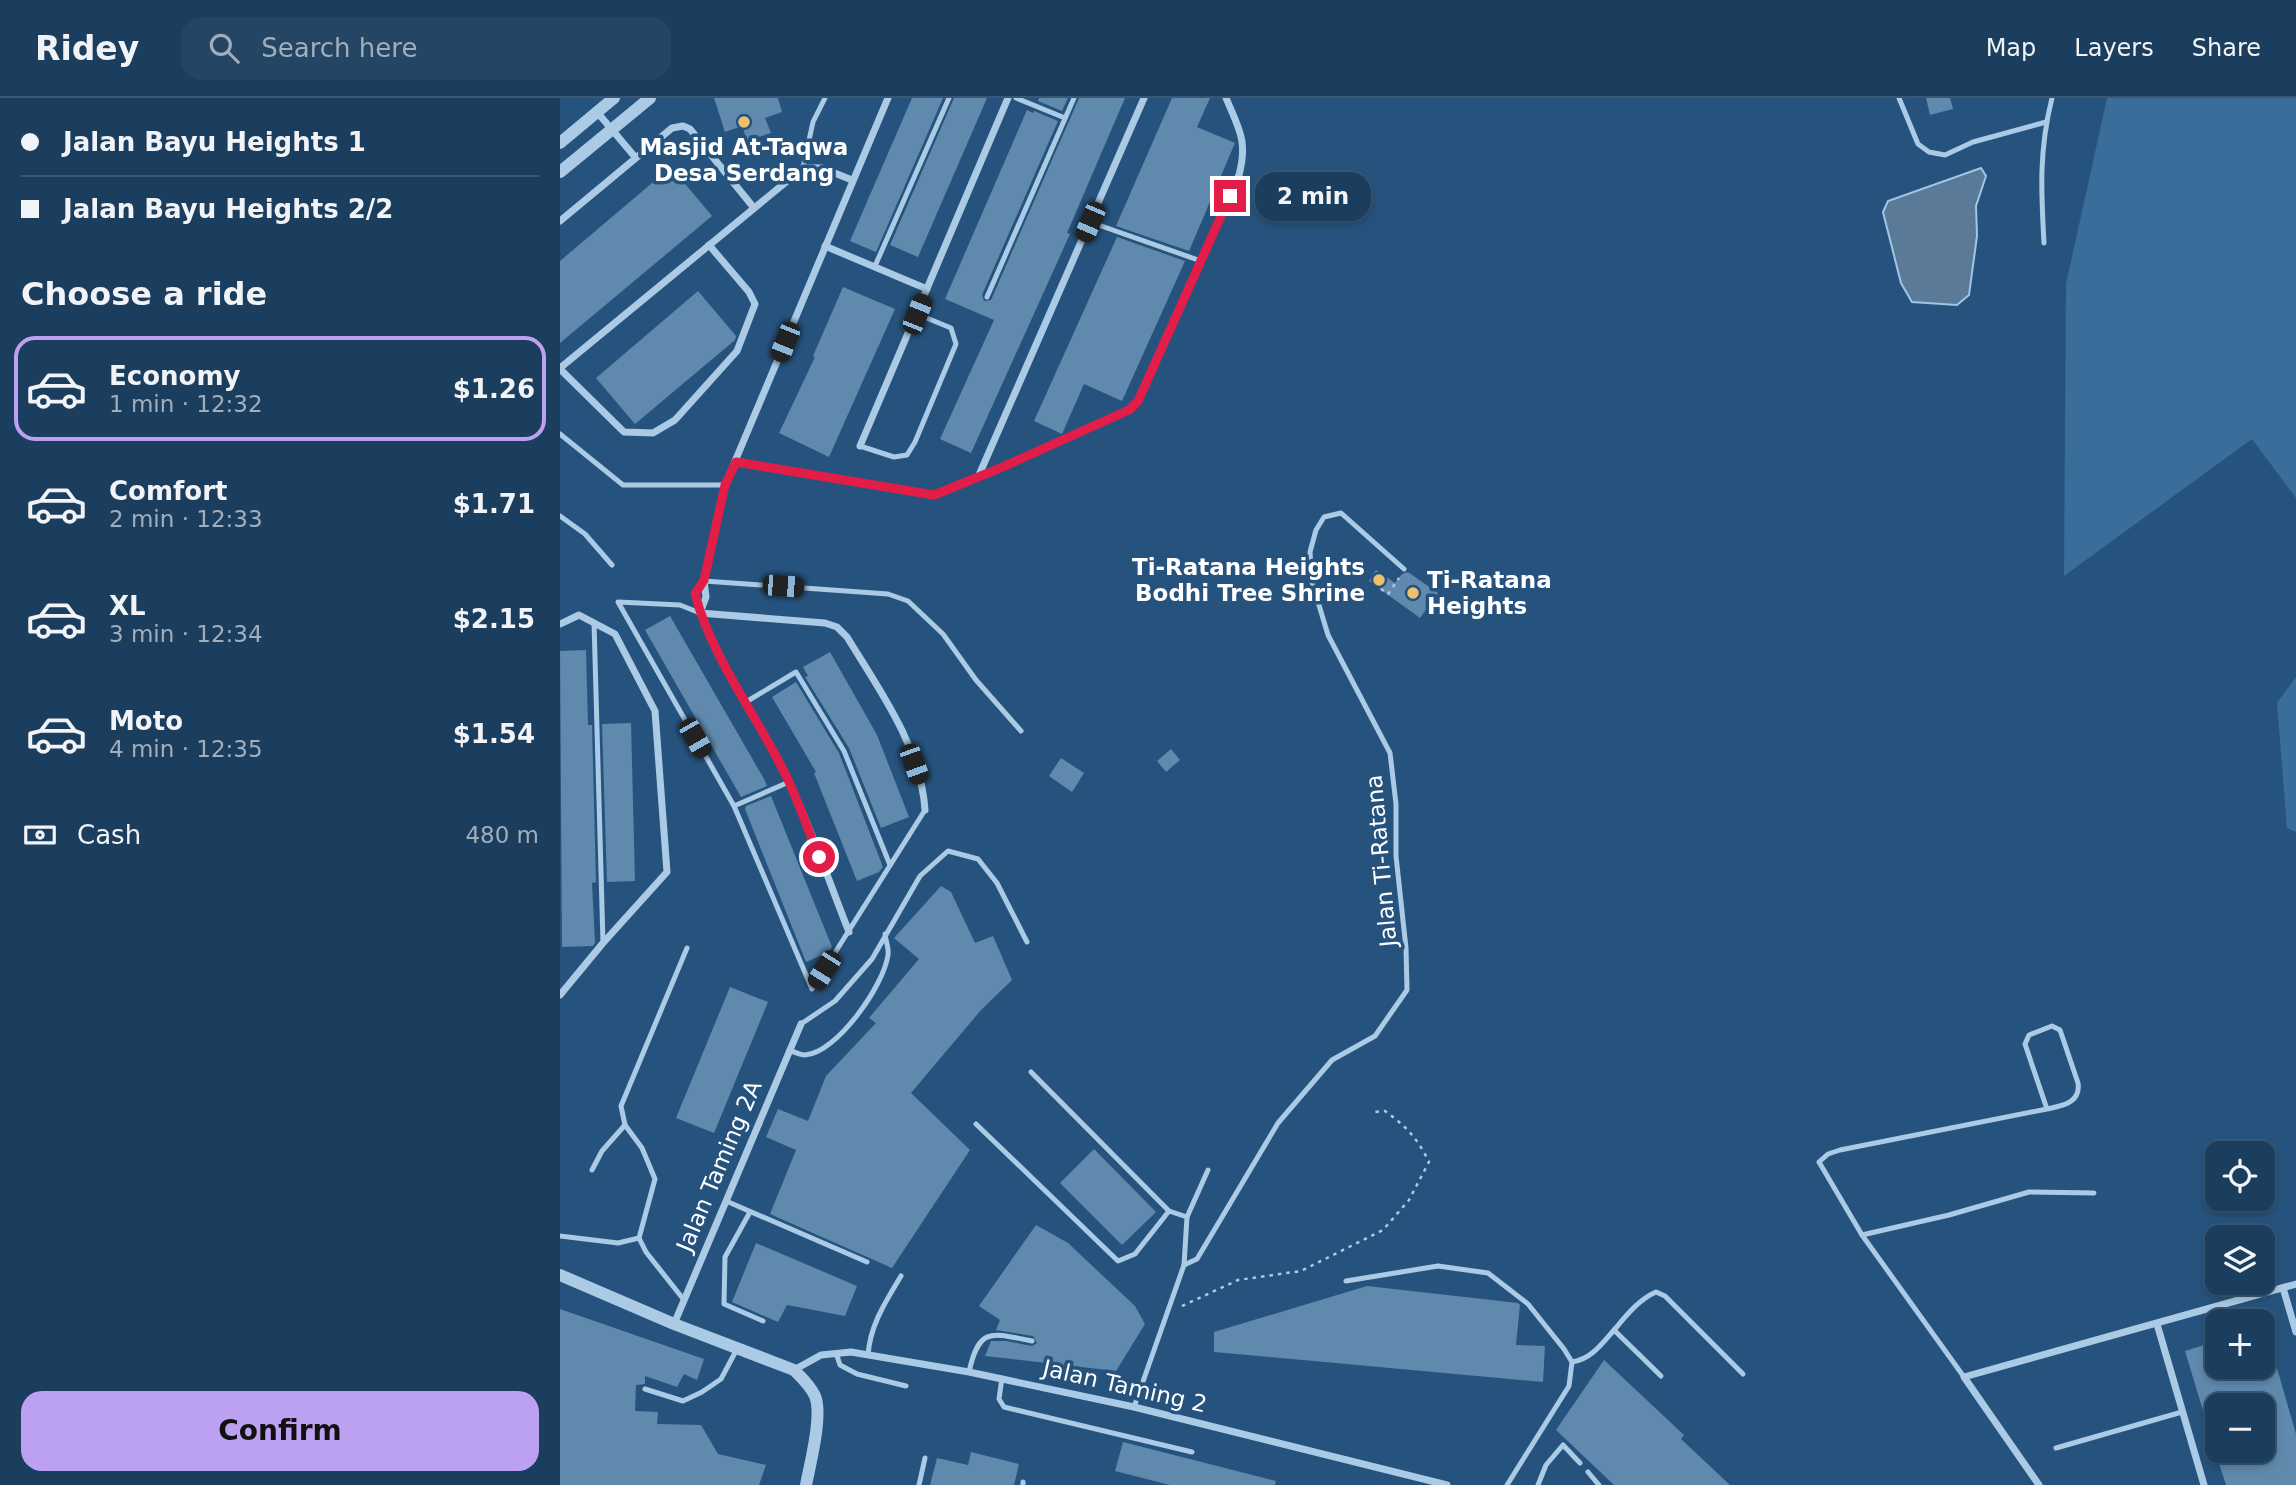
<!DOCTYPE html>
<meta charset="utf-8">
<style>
:root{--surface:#1c3e5e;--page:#254564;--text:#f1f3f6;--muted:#a0aebc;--line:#3a5773;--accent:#bca0f2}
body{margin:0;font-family:"DejaVu Sans",sans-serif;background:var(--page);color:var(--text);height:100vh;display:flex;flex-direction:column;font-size:26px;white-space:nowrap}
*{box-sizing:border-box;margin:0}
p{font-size:23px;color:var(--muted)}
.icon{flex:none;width:38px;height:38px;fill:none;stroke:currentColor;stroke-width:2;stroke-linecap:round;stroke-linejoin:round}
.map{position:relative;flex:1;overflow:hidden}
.sheet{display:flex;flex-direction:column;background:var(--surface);width:560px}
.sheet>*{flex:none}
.hud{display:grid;align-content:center;height:154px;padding:0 21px;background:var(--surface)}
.fabs{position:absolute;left:1645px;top:1043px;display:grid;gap:14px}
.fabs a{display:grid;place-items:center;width:70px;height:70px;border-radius:14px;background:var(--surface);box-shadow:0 4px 10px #0003,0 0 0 2px var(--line);font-size:35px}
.end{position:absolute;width:32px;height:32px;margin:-16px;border:9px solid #e11d48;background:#fff;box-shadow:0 0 0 4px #fff}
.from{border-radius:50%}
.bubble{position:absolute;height:49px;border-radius:21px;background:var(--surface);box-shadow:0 4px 10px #0003,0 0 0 2px var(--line);font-size:23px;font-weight:600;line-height:49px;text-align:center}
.car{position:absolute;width:21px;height:42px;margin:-21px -10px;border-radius:9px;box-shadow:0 0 5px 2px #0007;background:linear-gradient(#222 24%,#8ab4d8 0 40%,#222 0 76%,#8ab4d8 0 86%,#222 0)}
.hud b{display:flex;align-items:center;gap:24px;height:66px;font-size:26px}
.hud b+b{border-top:2px solid var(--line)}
.hud i{width:18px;height:18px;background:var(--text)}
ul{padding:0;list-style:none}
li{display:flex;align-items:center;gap:21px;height:105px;margin:0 14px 10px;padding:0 7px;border:4px solid transparent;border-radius:21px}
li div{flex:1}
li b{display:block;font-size:26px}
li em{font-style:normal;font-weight:600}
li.selected{border-color:var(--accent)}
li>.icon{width:63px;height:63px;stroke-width:1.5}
h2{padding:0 21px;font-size:32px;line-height:84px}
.pay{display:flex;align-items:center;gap:18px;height:77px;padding:0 21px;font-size:26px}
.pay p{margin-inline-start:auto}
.primary-button{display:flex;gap:14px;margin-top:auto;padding:14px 21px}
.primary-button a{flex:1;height:80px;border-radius:21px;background:var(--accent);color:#111;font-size:28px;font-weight:600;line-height:80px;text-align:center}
header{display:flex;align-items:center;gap:42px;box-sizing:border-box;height:98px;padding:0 35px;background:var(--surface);border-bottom:2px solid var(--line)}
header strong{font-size:33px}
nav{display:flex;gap:38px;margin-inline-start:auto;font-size:24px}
.search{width:490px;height:63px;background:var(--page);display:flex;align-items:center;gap:18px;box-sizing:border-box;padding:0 24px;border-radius:21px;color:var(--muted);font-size:26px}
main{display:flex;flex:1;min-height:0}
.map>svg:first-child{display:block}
.green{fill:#3a6d9a}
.water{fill:#5a7a97;stroke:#a0c6e5;stroke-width:2}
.building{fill:#5f89ad}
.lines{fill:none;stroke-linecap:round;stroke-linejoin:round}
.path{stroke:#abcae5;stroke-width:2.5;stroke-dasharray:3.5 5;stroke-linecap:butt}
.service{stroke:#abcae5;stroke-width:5}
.minor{stroke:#abcae5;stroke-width:7}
.tertiary{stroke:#abcae5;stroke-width:12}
.route{stroke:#e11d48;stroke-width:9}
.poi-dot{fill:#edbf71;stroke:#26537d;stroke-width:2.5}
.labels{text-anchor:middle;stroke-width:7;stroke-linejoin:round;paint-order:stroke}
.poi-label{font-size:23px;font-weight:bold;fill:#fff;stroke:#26537d}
.street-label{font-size:23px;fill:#fff;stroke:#26537d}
</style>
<header>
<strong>Ridey</strong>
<div class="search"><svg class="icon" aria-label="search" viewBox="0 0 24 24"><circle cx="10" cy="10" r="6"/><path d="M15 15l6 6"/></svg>Search here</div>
<nav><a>Map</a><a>Layers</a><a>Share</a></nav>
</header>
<main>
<section class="sheet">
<div class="hud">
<b><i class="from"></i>Jalan Bayu Heights 1</b>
<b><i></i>Jalan Bayu Heights 2/2</b>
</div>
<h2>Choose a ride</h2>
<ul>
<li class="selected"><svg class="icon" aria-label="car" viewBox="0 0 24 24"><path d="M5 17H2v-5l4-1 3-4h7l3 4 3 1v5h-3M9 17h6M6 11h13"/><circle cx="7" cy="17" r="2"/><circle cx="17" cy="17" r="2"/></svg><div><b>Economy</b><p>1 min · 12:32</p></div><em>$1.26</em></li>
<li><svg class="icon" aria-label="car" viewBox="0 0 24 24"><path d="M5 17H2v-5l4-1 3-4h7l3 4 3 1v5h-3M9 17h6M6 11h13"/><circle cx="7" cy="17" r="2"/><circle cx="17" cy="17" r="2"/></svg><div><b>Comfort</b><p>2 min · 12:33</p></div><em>$1.71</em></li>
<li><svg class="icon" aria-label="car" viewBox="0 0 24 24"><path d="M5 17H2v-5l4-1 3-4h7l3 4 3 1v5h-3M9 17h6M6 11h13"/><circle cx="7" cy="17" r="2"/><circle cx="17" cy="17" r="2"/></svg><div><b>XL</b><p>3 min · 12:34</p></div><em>$2.15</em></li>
<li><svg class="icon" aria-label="car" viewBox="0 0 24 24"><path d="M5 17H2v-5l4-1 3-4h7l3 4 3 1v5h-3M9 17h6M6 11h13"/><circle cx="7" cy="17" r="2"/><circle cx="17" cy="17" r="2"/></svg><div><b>Moto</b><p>4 min · 12:35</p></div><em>$1.54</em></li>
</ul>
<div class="pay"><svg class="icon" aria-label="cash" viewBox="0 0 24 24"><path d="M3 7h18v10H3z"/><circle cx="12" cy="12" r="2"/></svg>Cash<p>480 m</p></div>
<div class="primary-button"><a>Confirm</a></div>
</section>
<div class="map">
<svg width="1736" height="1387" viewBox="0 0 1736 1387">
<rect width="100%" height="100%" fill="#26537d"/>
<g class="green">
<polygon points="1547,0 1736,0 1736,400 1692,341 1504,478 1506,186"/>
<polygon points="1736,579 1736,734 1727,730 1717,605"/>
</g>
<polygon class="water" points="1421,70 1426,78 1416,108 1417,138 1409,197 1397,207 1352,204 1341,185 1323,114 1328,103"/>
<g class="building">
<polygon points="154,0 218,0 222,14 205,20 211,35 187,43 182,28 165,34"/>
<polygon points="352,0 383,0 316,154 290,143"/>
<polygon points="394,0 427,0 358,159 330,147"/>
<polygon points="479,0 508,0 502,13 478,3"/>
<polygon points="519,0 565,0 507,135 510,136 411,355 380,341 434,222 385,201 467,12 473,15 474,13 498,23 422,197 424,203 431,202"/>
<polygon points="612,0 650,0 637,29 675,45 629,153 556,128"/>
<polygon points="1366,0 1390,0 1393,11 1370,17"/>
<polygon points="111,69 152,118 0,245 0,163"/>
<polygon points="557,139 625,163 562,303 524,286 502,336 474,323"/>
<polygon points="283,189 335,211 269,359 219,335 255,259 253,258"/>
<polygon points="138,193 176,238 175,242 75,326 36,280"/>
<polygon points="816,472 835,485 842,476 848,474 878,495 860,520 809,483"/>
<polygon points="110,518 204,681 207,688 181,699 85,532"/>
<polygon points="26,552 28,627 32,627 36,784 32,785 35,845 33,848 2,849 0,553"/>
<polygon points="270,554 317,637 349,719 321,730 289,650 245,579 248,578 243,569"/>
<polygon points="236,584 279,655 323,769 319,774 297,783 254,675 256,674 212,599"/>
<polygon points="71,625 75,783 47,784 42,626"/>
<polygon points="611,651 620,662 606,674 597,663"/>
<polygon points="501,660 524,675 512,694 489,678"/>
<polygon points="211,698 272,849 269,854 246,864 185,711 186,708"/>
<polygon points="381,788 391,794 415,845 433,838 452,882 421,912 351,995 410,1052 332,1170 210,1116 236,1052 206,1039 218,1011 248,1023 266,978 316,925 309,920 359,861 334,840"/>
<polygon points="170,889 208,904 154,1035 116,1020"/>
<polygon points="534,1051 596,1114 562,1147 500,1085"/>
<polygon points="476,1127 508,1145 575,1208 585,1226 556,1273 425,1258 431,1243 446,1243 472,1248 477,1245 473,1238 436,1232 440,1222 419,1208"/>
<polygon points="196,1145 297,1188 285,1218 227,1207 218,1224 172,1204"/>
<polygon points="807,1188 958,1205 960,1207 956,1247 985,1248 983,1284 654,1254 654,1234"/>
<polygon points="0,1211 144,1261 137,1282 124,1276 117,1289 85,1278 85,1286 76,1287 75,1313 98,1314 97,1326 141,1327 158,1356 206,1367 199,1387 0,1387"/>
<polygon points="1703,1232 1706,1232 1736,1336 1736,1387 1666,1387 1655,1353 1707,1353 1703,1338 1703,1307 1657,1307 1657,1349 1654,1349 1625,1253 1657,1243 1657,1269 1703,1269"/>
<polygon points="1044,1262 1124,1337 1121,1341 1170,1387 1054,1387 996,1332"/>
<polygon points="563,1344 716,1383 715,1387 610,1387 555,1373"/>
<polygon points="411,1354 459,1366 454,1387 370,1387 377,1360 408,1367"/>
</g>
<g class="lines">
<g class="path">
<polyline points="821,491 828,496 839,480"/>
<path d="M 622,1208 L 678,1182 L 741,1173 L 823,1132 L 849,1102 L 869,1064 C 858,1041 846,1028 825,1013 L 815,1014"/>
</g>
<g class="service">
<polyline points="456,0 505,20"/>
<polyline points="1339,0 1358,46 1369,54 1385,57 1413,44 1486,24"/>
<polyline points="243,70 253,24 265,0"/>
<polyline points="530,124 641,163"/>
<path d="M 1484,145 C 1481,92 1479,52 1492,0"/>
<polyline points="315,168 389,0"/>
<polyline points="427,199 514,0"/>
<polyline points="0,336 63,387 165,387"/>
<polyline points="300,348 334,359 347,357 355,344 396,246 391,230 357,216"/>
<polyline points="0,418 25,436 52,467"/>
<polyline points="144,483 328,496 348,503 383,536 416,582 461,633"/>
<polyline points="140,515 120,507 58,504 174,708 252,891 365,712"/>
<polyline points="34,524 43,845"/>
<polyline points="186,604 236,574 284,653 330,767"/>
<polyline points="174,708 229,684"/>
<polyline points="241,926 275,903 312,861 360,778 388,753 418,761 437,785 467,844"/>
<path d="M 229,952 C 234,954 240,957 245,957 C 277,955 324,887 328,857 C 329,851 326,843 325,836"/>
<polyline points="471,974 609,1113 627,1119"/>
<polyline points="416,1026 558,1163 575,1156 609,1113"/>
<polyline points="32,1072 42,1053 65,1027"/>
<polyline points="166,1103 307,1164"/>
<polyline points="190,1114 165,1159 164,1206 203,1223"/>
<polyline points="1302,1137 1389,1117 1469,1094 1534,1095"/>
<polyline points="0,1138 58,1145 79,1140"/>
<polyline points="624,1167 637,1161 718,1025 772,962 815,938 847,892 846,850 836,758 836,706 830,655 768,537 752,484 750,454 756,432 764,419 781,415 844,471"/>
<polyline points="786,1183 878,1168 928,1175 968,1206 1004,1251 1012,1264 1009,1288 947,1387"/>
<polyline points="124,1202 86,1154 79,1140 95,1081 82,1050 65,1027 61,1008 127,850"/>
<path d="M 1054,1232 C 1066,1218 1078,1202 1096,1194 L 1105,1198 L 1183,1276"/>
<polyline points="276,1255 280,1267 297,1276 346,1288"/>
<path d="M 308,1257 C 310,1227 326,1203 341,1178"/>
<path d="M 1012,1264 C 1031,1261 1041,1247 1054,1232 L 1101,1278"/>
<path d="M 409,1274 C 419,1228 432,1235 472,1243"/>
<path d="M 1404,1279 L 1302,1137 L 1259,1064 L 1268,1056 L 1280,1052 L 1487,1011 C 1502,1008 1521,1005 1518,985 L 1500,932 L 1492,928 L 1469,937 L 1465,946 L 1487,1011"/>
<polyline points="442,1280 439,1301 444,1309 632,1354"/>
<polyline points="85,1291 123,1303 142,1294 161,1281 177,1251"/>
<polyline points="574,1309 624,1167 627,1119 648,1072"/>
<polyline points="1496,1350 1622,1314"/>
<polyline points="1028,1374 1039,1387"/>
<polyline points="359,1387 365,1360"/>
<polyline points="463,1387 463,1384"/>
<polyline points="978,1387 986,1367 1003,1347 1020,1365"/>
</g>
<g class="minor">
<polyline points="37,14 75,59"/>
<polyline points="0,123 112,30 123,28 130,31 194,110"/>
<polyline points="265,148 367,191"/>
<polyline points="0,270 243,70 262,70 292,82"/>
<polyline points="0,271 64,334 93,335 115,322 177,253 195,206 189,194 149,147"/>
<polyline points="300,348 448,0"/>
<path d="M 176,364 L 374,397 L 438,371 L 569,312 L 578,303 L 679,77 C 688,43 679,31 666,0"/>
<polyline points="419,377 584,0"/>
<polyline points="144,483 165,387 328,0"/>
<path d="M 140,515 L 146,499 L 144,483 L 135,496 C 154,564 200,621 229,684 C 252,732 269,784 289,834"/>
<path d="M 140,515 L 265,525 L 277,529 L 287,539 C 319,591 361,649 365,712"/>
<polyline points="0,526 19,517 55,536 95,613 107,774 43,845 0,897"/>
<polyline points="1723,1190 1736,1234"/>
<polyline points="114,1226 241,926"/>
<polyline points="1597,1226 1644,1387"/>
<polyline points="234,1272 261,1257 291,1254 409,1274 574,1309 887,1387"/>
<polyline points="1479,1387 1404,1279 1736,1186"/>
</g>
<g class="tertiary">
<polyline points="0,45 54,0"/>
<polyline points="0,74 90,0"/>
<path d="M 0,1177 L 114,1226 L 234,1272 C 242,1280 250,1287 255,1298 C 263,1317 250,1366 246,1387"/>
</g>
</g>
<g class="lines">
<path class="route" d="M 259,759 C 249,734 240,708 229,684 C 200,621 153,564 135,496 L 144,482 L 165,387 L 176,364 L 374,397 L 438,371 L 569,312 L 578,303 L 670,98"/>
</g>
<g class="poi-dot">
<circle cx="184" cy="24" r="7"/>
<circle cx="819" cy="482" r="7"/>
<circle cx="853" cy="495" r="7"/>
</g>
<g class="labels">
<g class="poi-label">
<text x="184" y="57">Masjid At-Taqwa<tspan x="184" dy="26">Desa Serdang</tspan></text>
<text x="805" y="477" text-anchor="end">Ti-Ratana Heights<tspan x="805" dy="26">Bodhi Tree Shrine</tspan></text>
<text x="867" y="490" text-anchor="start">Ti-Ratana<tspan x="867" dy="26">Heights</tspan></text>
</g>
<g class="street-label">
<text transform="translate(821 763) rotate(-95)" y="8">Jalan Ti-Ratana</text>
<text transform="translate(159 1068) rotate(-67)" y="8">Jalan Taming 2A</text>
<text transform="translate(565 1288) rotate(13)" y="8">Jalan Taming 2</text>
</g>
</g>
</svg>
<div class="fabs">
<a><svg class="icon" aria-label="locate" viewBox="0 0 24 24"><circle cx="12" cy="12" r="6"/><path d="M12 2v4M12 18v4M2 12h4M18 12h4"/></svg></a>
<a><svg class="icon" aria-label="layers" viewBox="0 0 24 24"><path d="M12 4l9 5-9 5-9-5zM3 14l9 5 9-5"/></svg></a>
<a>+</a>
<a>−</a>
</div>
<i class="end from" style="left:259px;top:759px"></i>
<i class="end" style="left:670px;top:98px"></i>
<div class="bubble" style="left:695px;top:74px;width:116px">2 min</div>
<i class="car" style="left:530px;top:124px;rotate:203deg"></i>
<i class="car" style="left:357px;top:216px;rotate:22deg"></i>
<i class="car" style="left:225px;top:244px;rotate:202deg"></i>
<i class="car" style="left:223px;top:488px;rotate:94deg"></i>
<i class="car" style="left:135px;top:640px;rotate:150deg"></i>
<i class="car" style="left:354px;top:666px;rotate:160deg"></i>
<i class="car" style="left:264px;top:872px;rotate:212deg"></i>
</div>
</main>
